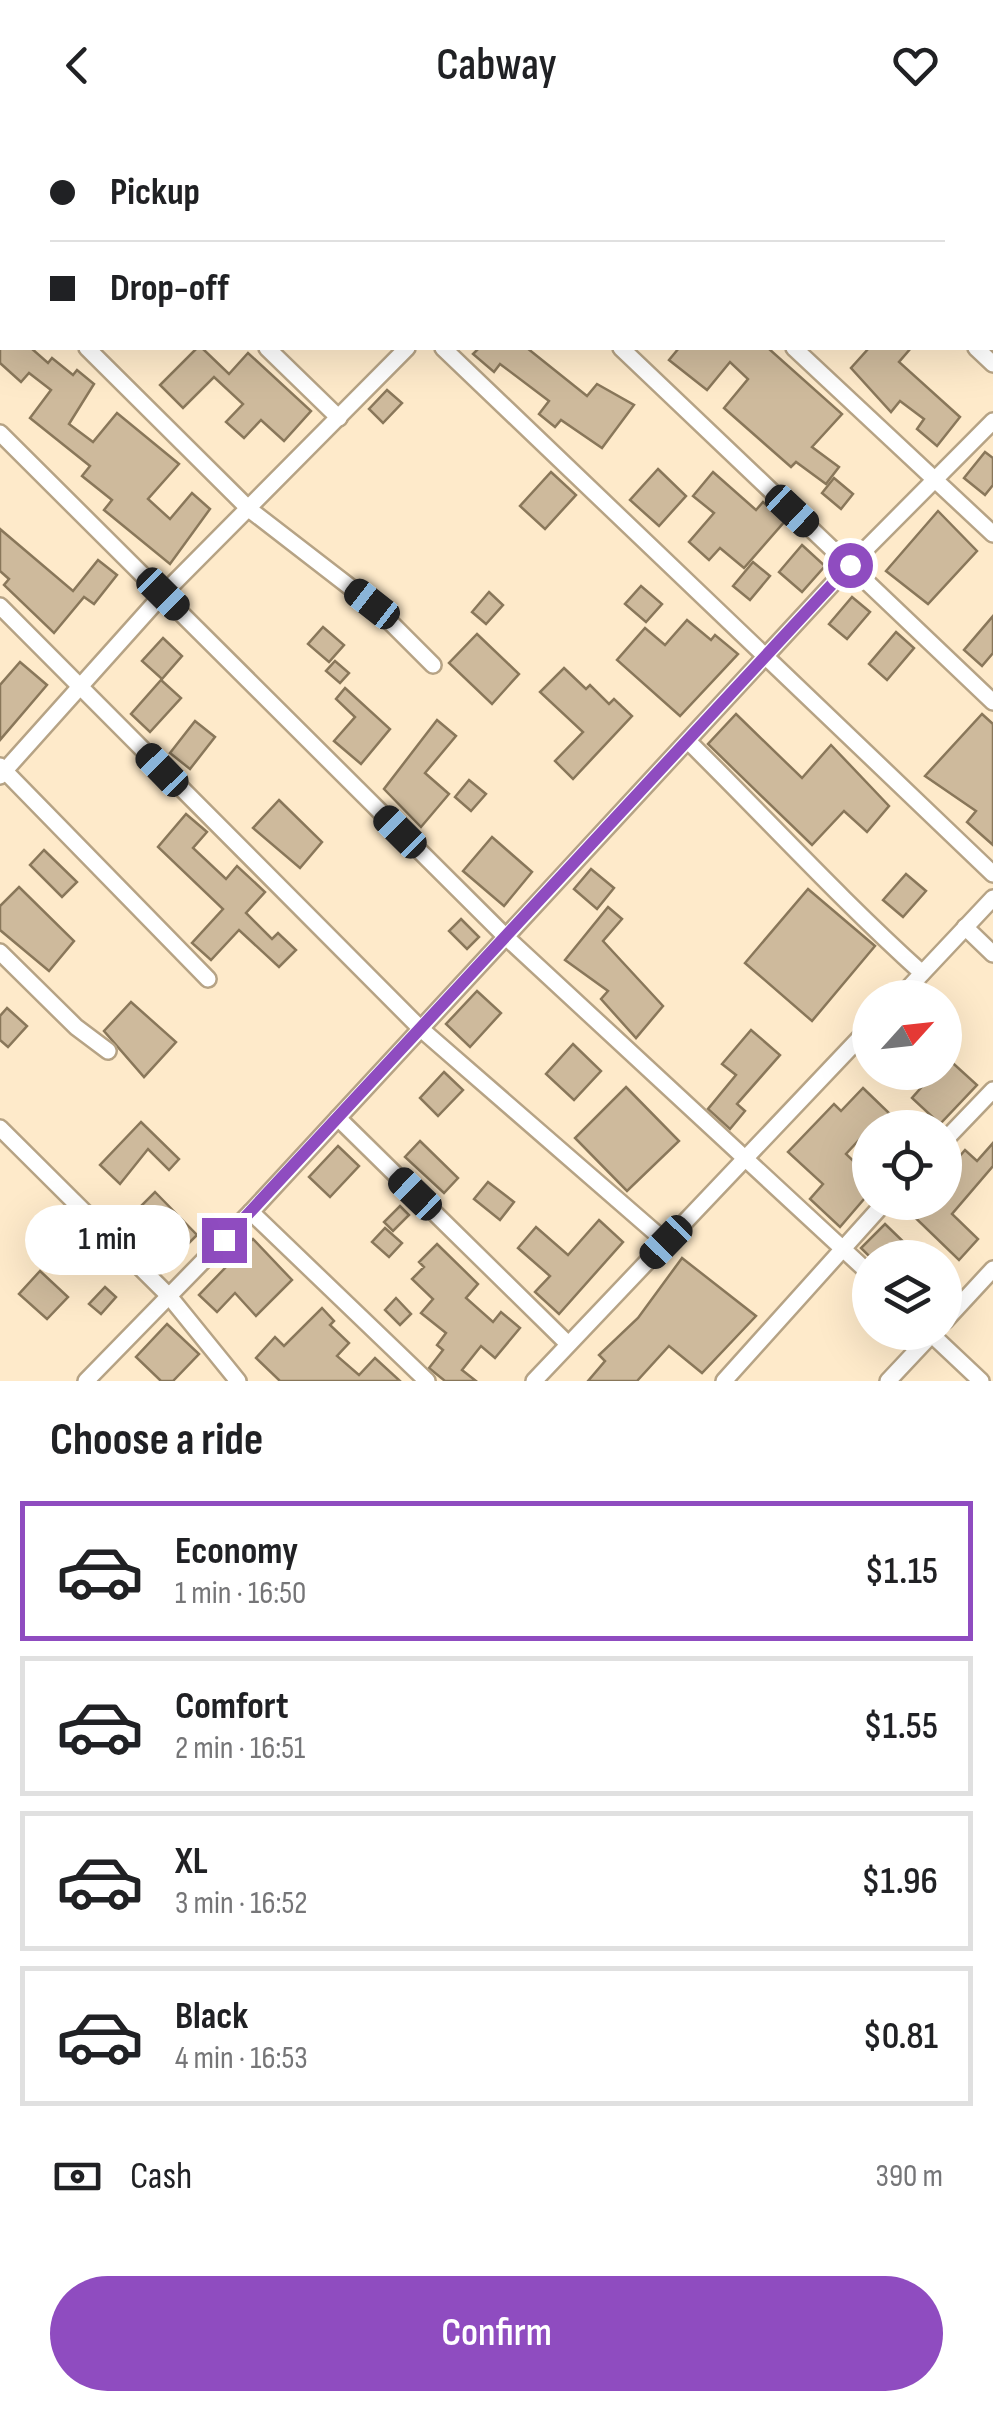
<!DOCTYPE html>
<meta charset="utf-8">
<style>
:root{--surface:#fff;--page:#f6f6f6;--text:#202124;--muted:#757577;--line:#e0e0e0;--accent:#8f4cc0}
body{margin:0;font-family:"Sofia Sans Condensed",sans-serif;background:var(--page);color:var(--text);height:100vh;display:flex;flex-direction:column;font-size:38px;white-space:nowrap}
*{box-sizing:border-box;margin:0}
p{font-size:32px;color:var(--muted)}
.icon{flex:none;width:55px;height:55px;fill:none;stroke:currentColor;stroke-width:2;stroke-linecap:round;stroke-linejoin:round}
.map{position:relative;height:1251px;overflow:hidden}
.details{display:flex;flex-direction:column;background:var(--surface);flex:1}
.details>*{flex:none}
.hud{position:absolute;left:0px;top:0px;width:995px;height:220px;box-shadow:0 10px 40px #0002;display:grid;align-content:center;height:220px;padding:0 50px;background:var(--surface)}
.needle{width:65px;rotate:63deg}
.buttons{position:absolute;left:852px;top:850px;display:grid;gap:20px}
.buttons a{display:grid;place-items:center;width:110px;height:110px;border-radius:50%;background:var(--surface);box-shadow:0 10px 40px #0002;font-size:50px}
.end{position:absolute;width:45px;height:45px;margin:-22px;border:12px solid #8f4cc0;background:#fff;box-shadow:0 0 0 5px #fff}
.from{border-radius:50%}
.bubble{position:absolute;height:70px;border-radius:35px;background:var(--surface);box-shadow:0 10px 40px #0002;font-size:32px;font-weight:600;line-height:70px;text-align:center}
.car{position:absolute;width:30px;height:60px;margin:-30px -15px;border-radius:12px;box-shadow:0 0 8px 2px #0007;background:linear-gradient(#222 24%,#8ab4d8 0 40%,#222 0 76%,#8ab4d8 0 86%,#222 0)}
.hud b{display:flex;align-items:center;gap:35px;height:95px;font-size:38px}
.hud b+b{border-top:2px solid var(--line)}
.hud i{width:25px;height:25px;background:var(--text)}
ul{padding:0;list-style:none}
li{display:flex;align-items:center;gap:30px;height:140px;margin:0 20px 15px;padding:0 30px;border:5px solid var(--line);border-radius:0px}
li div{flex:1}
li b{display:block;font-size:38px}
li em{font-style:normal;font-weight:600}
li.selected{border-color:var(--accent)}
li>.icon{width:90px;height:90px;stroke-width:1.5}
h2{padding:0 50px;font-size:45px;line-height:120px}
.pay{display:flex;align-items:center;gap:25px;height:110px;padding:0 50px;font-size:38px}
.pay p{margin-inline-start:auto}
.button{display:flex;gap:20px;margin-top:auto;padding:20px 50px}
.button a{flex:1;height:115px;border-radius:60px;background:var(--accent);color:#fff;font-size:40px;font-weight:600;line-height:115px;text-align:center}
header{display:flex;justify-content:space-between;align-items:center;height:130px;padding:0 50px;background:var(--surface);font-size:45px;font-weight:600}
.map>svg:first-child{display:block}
.building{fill:#ceba9c;stroke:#89775a;stroke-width:2.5}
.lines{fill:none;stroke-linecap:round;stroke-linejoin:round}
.minor-casing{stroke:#b6a385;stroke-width:20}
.minor{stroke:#fff;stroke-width:15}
.route{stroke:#8f4cc0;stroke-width:12}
</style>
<header><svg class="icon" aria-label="back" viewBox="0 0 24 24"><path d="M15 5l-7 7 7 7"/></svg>Cabway<svg class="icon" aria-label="heart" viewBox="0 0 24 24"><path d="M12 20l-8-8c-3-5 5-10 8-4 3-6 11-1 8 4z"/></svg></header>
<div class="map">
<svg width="993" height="1251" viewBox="0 0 993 1251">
<rect width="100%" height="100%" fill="#feeaca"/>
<g class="building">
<polygon points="0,218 31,218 48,233 52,228 73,245 77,240 94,254 69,294 93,312 117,283 179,334 148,369 170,389 192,363 210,379 170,434 104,380 112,370 82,346 90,336 30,288 51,260 29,243 21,252 0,233"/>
<polygon points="197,218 202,218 229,244 248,223 311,281 284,311 261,290 244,308 226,292 243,274 214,247 183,278 160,255"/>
<polygon points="479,218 527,218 587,266 597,254 634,275 602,318 561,290 555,297 539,284 549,271 500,234 494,242 473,224"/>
<polygon points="679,218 768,218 842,284 812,317 839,337 826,354 796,332 791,337 724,278 748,249 730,232 707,260 669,230"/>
<polygon points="869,218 911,218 899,232 960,287 937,316 917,299 924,289 900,271 891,282 851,238"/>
<polygon points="387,260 402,273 383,293 369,279"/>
<polygon points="985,322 993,328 993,355 985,365 964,348"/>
<polygon points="658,339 686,366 659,396 630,370"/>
<polygon points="551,342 576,365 545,399 520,376"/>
<polygon points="713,342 756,380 763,372 785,391 744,438 720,418 709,430 689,412 714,383 693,366"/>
<polygon points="834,348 853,364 841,379 822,363"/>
<polygon points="938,381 977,421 928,474 886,441"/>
<polygon points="0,399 73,461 98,430 117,445 94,474 84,467 54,503 4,455 9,449 0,441"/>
<polygon points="802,415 825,436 802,462 779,442"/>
<polygon points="753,432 770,446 750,470 733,456"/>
<polygon points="641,456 662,474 646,492 625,474"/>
<polygon points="489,462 503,475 486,494 472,482"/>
<polygon points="852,467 870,482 847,509 829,494"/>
<polygon points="993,486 993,523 982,536 964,520"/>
<polygon points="687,490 711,510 715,505 738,524 680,586 617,530 645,498 665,515"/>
<polygon points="323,497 344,515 329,532 308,514"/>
<polygon points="896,502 914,518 887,550 869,534"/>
<polygon points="477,504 519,544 492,574 449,533"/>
<polygon points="163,508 182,526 162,549 142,531"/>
<polygon points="335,531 349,543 340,553 326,541"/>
<polygon points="20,532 47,555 0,610 0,555"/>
<polygon points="564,538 586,559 590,555 609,574 614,569 632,586 573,649 555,631 583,602 540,562"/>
<polygon points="161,550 181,568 150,602 131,584"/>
<polygon points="345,558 390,599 361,634 334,611 355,587 336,569"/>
<polygon points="736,584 802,648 831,615 889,676 867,702 844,681 812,715 708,614"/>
<polygon points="982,584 993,594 993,715 967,692 976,681 925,646"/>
<polygon points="437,590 456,606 425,643 449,664 421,697 384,659"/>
<polygon points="195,591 215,607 190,639 170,623"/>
<polygon points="469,650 486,664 471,681 455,667"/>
<polygon points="279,670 322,712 300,738 253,698"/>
<polygon points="186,684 207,702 193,718 226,749 237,736 265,762 246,783 272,809 278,803 296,820 279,837 239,800 211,830 192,813 223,779 158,717"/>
<polygon points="492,707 532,742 504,776 463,741"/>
<polygon points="44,720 77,752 62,767 30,735"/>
<polygon points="591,739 614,758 597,779 574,759"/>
<polygon points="906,744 926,761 903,787 883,770"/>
<polygon points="19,757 74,811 49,841 0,800 0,776"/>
<polygon points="808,759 875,816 812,891 745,833"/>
<polygon points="608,777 622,789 603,811 663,876 636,908 601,869 608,861 565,830"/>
<polygon points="461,789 479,807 467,819 449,801"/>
<polygon points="477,861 501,883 470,917 446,894"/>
<polygon points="131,872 176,912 144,947 104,901"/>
<polygon points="7,878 27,896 8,917 0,910 0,886"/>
<polygon points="751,900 780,925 737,974 745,981 730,999 708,979 736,945 722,934"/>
<polygon points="573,914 601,941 574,970 546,944"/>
<polygon points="945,926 977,955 940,994 912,968 935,942 945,942"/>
<polygon points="444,942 463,960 438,986 420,968"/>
<polygon points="626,957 679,1011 627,1061 575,1008"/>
<polygon points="863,958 890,984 877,998 870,998 846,1024 870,1047 870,1062 840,1097 810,1069 823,1054 788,1022 834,974 841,981"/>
<polygon points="141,992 179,1029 169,1040 148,1019 120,1054 100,1035"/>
<polygon points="420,1011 458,1048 444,1063 405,1027"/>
<polygon points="993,1013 993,1036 952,1084 978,1109 959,1130 899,1072 945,1072 945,1043 965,1020 977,1031"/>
<polygon points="338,1016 359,1036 330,1067 309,1047"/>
<polygon points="488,1052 514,1072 500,1090 474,1069"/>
<polygon points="155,1062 197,1105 167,1135 125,1092"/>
<polygon points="400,1076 409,1085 393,1101 384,1092"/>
<polygon points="599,1090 623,1112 559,1184 535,1162 550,1146 518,1118 536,1097 568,1125"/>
<polygon points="885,1094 912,1120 905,1128 871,1128 861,1118"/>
<polygon points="385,1098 402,1113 389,1127 372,1112"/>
<polygon points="253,1109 292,1150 256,1186 235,1163 217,1182 199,1165"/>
<polygon points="437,1114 478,1154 466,1168 493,1192 501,1182 520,1198 495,1228 481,1216 462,1240 476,1251 445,1251 429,1238 443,1220 437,1215 446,1203 421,1183 433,1169 412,1149 424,1137 419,1132"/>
<polygon points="682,1128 756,1186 702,1243 669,1216 637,1251 588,1251 605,1231 599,1225 638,1188"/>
<polygon points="40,1141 68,1167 47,1189 19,1164"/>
<polygon points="105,1157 116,1167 101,1184 89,1174"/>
<polygon points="396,1168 411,1184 400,1195 385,1180"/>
<polygon points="322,1178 334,1191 330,1195 349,1213 337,1226 359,1245 375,1228 400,1251 280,1251 256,1228 275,1207 284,1216"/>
<polygon points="167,1194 199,1224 173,1251 161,1251 136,1227"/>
</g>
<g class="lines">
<g class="minor-casing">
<g id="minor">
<polyline points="46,0 49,2"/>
<polyline points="222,0 225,2"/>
<polyline points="394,0 397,2"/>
<polyline points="568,0 570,2"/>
<polyline points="746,0 749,2"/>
<polyline points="963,0 966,2"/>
<polyline points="614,2 616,0"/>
<polyline points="992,28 993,28"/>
<polyline points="0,130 2,133"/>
<polyline points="87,218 249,379 372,474 433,535"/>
<polyline points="267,218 339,288"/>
<polyline points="443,218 993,744"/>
<polyline points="621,218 993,572"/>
<polyline points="794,218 993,404"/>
<polyline points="976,218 993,234"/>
<polyline points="0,303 506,807 870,1144"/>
<polyline points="0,476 421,899 666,1112"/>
<path d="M 688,611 C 766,688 840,769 922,843"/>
<polyline points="0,636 208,849"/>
<polyline points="0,646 163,464 407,218"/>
<polyline points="965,797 993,824"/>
<polyline points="0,822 76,897 108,921"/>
<polyline points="899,868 993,768"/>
<polyline points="338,988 568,1214"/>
<polyline points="0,998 169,1166 238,1251"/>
<polyline points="945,1010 993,960"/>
<polyline points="251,1082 427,1251"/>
<polyline points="945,1191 993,1139"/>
<polyline points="929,1202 981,1251"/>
<polyline points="86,1251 251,1082 850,435 993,291"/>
<polyline points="534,1251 870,897"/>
<polyline points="724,1251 885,1072"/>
<polyline points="888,1251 934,1202"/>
</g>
</g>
<use href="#minor" class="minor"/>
</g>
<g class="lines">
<polyline class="route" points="224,1110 850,435"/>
</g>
</svg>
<div class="buttons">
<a><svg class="needle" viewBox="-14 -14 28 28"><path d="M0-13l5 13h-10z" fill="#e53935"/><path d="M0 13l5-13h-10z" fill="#757577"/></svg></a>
<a><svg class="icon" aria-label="locate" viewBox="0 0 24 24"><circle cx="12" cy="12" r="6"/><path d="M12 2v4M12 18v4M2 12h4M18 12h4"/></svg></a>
<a><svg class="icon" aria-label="layers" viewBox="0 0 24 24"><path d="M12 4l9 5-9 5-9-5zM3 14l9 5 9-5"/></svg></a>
</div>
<i class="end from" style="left:850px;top:435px"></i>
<i class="end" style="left:224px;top:1110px"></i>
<div class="bubble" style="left:25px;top:1075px;width:165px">1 min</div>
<i class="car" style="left:792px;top:381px;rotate:133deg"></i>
<i class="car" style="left:163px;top:464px;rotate:135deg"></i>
<i class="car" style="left:372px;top:474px;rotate:308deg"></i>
<i class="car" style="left:162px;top:640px;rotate:316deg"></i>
<i class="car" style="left:400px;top:702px;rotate:315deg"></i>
<i class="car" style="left:415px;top:1064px;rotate:314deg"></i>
<i class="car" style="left:666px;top:1112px;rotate:224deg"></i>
<div class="hud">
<b><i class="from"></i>Pickup</b>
<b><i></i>Drop-off</b>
</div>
</div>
<section class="details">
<h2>Choose a ride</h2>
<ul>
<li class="selected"><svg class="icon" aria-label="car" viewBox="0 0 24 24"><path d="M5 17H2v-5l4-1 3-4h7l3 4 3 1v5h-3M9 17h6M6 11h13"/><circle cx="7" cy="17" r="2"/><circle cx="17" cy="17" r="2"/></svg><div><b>Economy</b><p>1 min · 16:50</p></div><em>$1.15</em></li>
<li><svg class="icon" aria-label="car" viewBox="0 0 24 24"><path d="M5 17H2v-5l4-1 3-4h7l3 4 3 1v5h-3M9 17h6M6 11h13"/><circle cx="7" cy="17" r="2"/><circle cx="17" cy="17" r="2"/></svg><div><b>Comfort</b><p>2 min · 16:51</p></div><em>$1.55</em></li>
<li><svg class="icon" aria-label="car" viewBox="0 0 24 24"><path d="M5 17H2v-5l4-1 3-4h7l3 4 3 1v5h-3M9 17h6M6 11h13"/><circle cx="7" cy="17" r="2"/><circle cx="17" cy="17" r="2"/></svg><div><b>XL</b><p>3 min · 16:52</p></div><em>$1.96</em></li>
<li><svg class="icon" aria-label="car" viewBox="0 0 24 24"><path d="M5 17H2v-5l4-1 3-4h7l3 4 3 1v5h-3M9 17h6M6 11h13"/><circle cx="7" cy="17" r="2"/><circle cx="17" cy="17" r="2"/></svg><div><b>Black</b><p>4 min · 16:53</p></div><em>$0.81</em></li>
</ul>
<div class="pay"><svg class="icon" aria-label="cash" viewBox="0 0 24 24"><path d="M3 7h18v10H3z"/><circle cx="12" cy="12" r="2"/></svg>Cash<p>390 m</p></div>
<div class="button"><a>Confirm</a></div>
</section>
